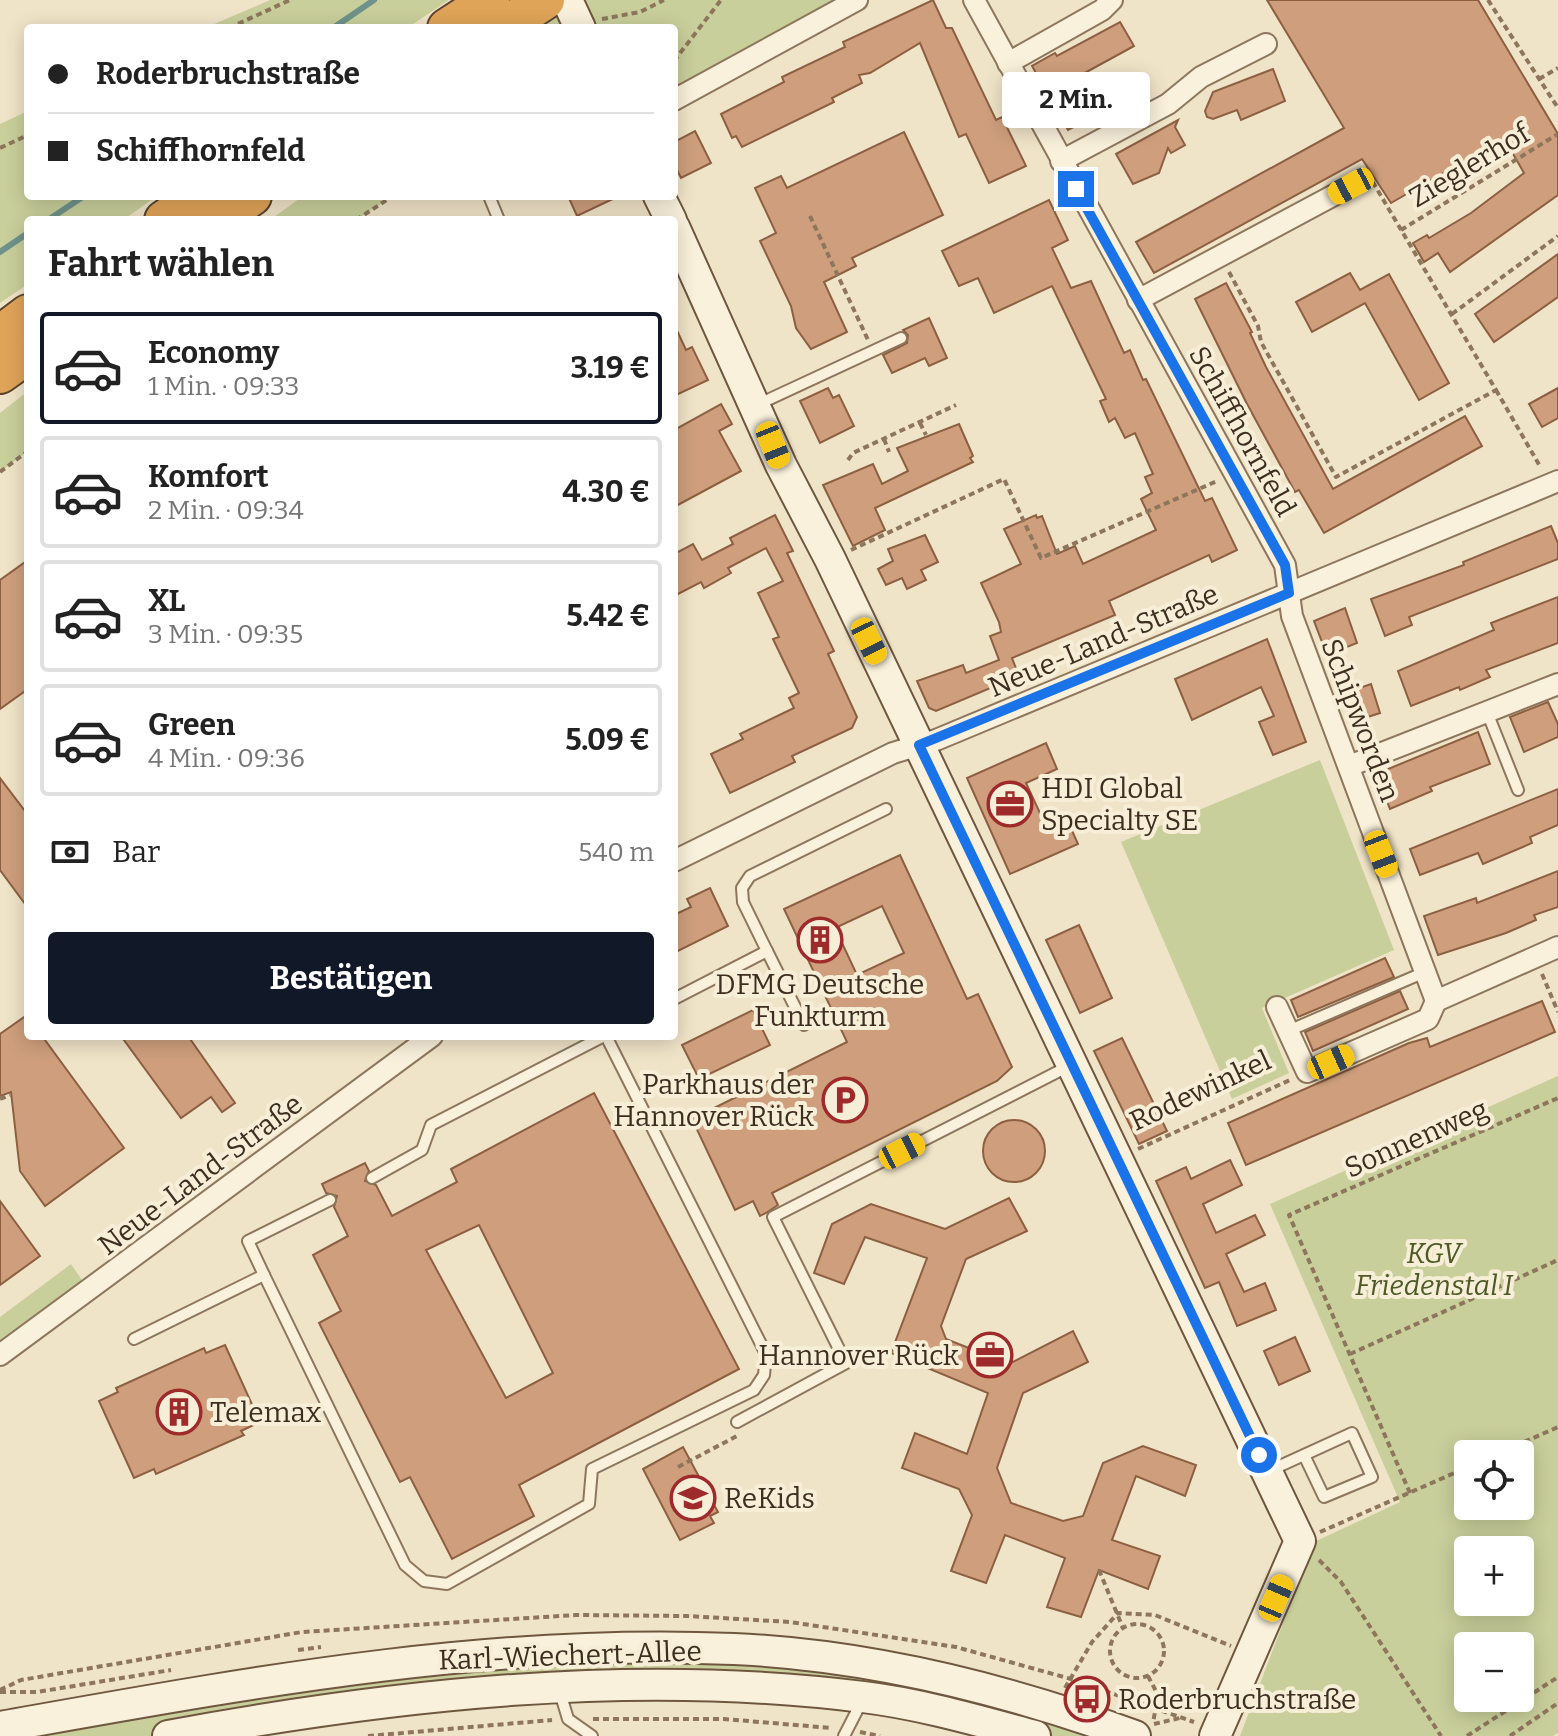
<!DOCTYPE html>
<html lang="de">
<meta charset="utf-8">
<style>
:root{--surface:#fff;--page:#f2f2f2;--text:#222;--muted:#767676;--line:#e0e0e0;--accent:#111827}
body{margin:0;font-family:Bitter,serif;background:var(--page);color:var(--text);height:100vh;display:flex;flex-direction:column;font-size:30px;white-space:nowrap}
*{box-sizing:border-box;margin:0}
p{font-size:26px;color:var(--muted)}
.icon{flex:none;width:44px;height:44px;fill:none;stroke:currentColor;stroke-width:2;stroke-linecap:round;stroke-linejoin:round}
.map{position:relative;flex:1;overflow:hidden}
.side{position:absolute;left:24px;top:216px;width:654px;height:824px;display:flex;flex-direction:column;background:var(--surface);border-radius:8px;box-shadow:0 4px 20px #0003}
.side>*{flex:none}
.hud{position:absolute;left:24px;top:24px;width:654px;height:176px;border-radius:8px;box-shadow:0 4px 20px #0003;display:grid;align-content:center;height:176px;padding:0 24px;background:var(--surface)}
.fabs{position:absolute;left:1454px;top:1440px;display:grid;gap:16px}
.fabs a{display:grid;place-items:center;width:80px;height:80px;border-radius:8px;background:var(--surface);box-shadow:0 4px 20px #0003;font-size:40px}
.end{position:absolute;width:36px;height:36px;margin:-18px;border:10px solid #1a73e8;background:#fff;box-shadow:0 0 0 4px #fff}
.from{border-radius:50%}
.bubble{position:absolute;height:56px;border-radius:8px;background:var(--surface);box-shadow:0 4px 20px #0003;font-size:26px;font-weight:700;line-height:56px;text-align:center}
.car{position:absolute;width:24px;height:48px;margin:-24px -12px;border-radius:10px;box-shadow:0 0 6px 2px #0007;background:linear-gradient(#f5c518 24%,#345 0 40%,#f5c518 0 76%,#345 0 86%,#f5c518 0)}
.hud b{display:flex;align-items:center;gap:28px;height:76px;font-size:30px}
.hud b+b{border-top:2px solid var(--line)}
.hud i{width:20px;height:20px;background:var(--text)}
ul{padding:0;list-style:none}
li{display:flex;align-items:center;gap:24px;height:112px;margin:0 16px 12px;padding:0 8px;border:4px solid var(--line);border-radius:8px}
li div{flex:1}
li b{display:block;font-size:30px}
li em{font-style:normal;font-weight:700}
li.selected{border-color:var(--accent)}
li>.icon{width:72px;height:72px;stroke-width:1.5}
h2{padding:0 24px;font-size:36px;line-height:96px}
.pay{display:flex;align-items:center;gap:20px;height:88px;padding:0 24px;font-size:30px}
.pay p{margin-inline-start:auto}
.button{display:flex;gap:16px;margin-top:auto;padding:16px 24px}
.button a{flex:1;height:92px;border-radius:8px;background:var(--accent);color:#fff;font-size:32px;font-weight:700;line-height:92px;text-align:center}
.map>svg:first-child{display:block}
.green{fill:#c9cf9b;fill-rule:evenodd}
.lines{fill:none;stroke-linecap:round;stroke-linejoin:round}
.stream{stroke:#6f938a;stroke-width:6}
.building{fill:#cf9f7d;stroke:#8d5f41;stroke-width:2;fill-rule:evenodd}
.lane-casing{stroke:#8d765c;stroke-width:14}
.street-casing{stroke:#8d765c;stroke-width:24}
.secondary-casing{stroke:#6f573f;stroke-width:34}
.highway-casing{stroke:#5b4430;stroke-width:42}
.path{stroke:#8d765c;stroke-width:4;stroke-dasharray:6 4;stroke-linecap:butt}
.lane{stroke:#faf1dc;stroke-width:10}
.street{stroke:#faf1dc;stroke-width:20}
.secondary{stroke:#faf1dc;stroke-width:30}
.highway{stroke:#e0a458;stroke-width:38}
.route{stroke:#1a73e8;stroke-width:10}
.labels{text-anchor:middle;stroke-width:8;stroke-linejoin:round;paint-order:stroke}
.street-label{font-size:28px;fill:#3d2e20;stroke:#f7eed8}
.poi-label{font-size:28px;fill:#3d2e20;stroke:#f7eed8;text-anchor:start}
.park-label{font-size:28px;font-style:italic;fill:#4d5a26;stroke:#f7eed8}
</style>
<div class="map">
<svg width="1558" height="1736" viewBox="0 0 1558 1736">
<rect width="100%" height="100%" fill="#f0e4c8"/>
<g class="green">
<polygon points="270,0 449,0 407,28 205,28"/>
<polygon points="577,0 857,0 674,100 674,28 533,28"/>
<polygon points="28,111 28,196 157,196 123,220 28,220 28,284 0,303 0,124"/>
<polygon points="303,196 393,196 356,220 270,220"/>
<polygon points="28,391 28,451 0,472 0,413"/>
<polygon points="1320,760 1394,950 1262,1008 1289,1073 1232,1099 1121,842"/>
<path d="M 1558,1076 L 1558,1733 L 1553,1736 L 1240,1736 L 1314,1542 L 1400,1502 L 1270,1204 ZM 1468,1454 L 1520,1454 L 1520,1506 L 1468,1506 ZM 1468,1550 L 1520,1550 L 1520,1602 L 1468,1602 ZM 1468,1646 L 1520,1646 L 1520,1698 L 1468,1698 Z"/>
<polygon points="71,1264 82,1280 0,1340 0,1317"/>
<polygon points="525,1651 864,1663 1134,1736 1024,1736 955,1714 647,1685 168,1736 0,1736"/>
</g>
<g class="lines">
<g class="stream">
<polyline points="333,28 374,0"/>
<polyline points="48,220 84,196"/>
<polyline points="0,252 28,233"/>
</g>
</g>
<g class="building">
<polygon points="933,0 946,28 952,28 996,120 1002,117 1026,166 989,183 966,134 959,137 920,43 870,73 859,75 862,83 832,98 834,102 742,147 736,136 732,138 721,114 784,82 782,77 845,47 843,42"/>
<polygon points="1267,0 1478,0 1558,134 1558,195 1450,272 1438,253 1424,262 1413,243 1427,235 1429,238 1471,213 1524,173 1504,138 1391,203 1362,159 1154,273 1136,242 1344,128"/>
<polygon points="1120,22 1134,46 1070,81 1091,118 1068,130 1032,66 1055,53 1057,56"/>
<polygon points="1273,69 1285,101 1241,120 1237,110 1213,119 1207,117 1205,111 1213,92"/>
<polygon points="1178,120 1175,127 1185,145 1171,153 1168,148 1159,173 1133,184 1116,154"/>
<polygon points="695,131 711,163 681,178 674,164 674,142"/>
<polygon points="904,132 943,215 852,258 856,266 824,282 847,332 811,349 796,328 791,306 760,241 776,233 755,188 781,176 787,188"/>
<polygon points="568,196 619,196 577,216"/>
<polygon points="1049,200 1068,240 1052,248 1071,288 1091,281 1124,353 1130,350 1143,380 1146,379 1205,501 1212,498 1237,550 1212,562 1209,555 1109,601 1115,615 1012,658 1019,676 936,711 929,708 917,681 963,665 966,673 999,660 990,636 1001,632 999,622 981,583 1021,564 1004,529 1036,515 1037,518 1042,516 1057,554 1075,546 1083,564 1156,530 1141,499 1152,493 1145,477 1153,474 1135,433 1125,438 1115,418 1109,422 1100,401 1106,399 1052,286 994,313 978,278 959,286 942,251"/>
<polygon points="1558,254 1558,297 1494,342 1475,314"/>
<polygon points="1350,273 1360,290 1389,274 1449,383 1419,400 1365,303 1312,332 1296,302"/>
<polygon points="1226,283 1252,332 1250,333 1266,367 1333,489 1465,416 1482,446 1324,533 1299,490 1295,492 1247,404 1195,299"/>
<polygon points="929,318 947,358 929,366 925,358 892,373 883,355 907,343 908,335 903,330"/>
<polygon points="674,324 686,350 692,347 708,380 674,396"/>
<polygon points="828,388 833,398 839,395 854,426 820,443 800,401"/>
<polygon points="1558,388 1558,418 1542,427 1529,404"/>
<polygon points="721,404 732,424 719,431 741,471 674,507 674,430"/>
<polygon points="959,424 973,456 970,458 973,462 875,508 885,530 853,546 823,485 873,464 882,484 908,471 897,448"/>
<polygon points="775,515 793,551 787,553 834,651 828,654 857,717 852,728 792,756 795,762 730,793 711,754 743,739 740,734 794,708 789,698 799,693 773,639 779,637 758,593 783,581 766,548 728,568 731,573 704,588 701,582 674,596 674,554 693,544 702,560 733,544 730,538"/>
<polygon points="1551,526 1558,543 1558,559 1409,617 1412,625 1385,636 1371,599 1464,565 1463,562"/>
<polygon points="925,535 938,562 921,570 926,580 907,589 902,578 886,585 878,569 893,561 888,549"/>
<polygon points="28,560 28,689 0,709 0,580"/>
<polygon points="1558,597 1558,643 1486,670 1490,677 1460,690 1459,687 1411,706 1398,671 1494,630 1491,623"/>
<polygon points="1345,608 1357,643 1327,655 1314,621"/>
<polygon points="1267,639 1306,742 1273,755 1259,722 1274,716 1261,687 1192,720 1175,679"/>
<polygon points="1371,684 1380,713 1352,722 1342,694"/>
<polygon points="1548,702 1558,724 1558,737 1524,752 1510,717"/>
<polygon points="1478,732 1490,764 1430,787 1432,791 1390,809 1376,774"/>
<polygon points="1046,743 1057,769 1026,783 1045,824 1065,815 1078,844 1010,874 967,778"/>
<polygon points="0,778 28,815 28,908 0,870"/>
<polygon points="1558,789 1558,825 1530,837 1532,843 1483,864 1478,853 1420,875 1410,849"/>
<path d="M 900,855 L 967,999 L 978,994 L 1012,1067 L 997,1081 L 772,1193 L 778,1205 L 766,1213 L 760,1216 L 753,1201 L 735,1210 L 692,1119 L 847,1042 L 784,909 ZM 882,906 L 904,953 L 857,975 L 835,928 Z"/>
<polygon points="1558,871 1558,907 1534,915 1536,920 1506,933 1438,955 1424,916 1476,898 1477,903"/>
<polygon points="710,888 728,926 674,953 674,915 691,907 687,899"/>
<polygon points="1079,925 1112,998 1080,1013 1046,940"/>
<polygon points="1385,958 1394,977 1298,1017 1291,1000"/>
<polygon points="1400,991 1408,1009 1313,1051 1305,1032"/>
<polygon points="1542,1001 1555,1032 1246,1165 1228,1123 1409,1043 1427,1038 1430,1047"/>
<polygon points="753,1010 770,1045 699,1079 682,1045"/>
<polygon points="27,1015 28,1036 42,1036 124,1148 45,1206 20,1171 11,1092 0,1096 0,1034"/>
<polygon points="121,1036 188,1036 235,1103 222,1112 211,1097 181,1118"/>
<polygon points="1122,1038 1167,1131 1139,1144 1094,1051"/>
<path d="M 594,1093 L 739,1369 L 519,1485 L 534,1516 L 452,1559 L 410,1477 L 400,1482 L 319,1323 L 341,1311 L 313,1255 L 348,1236 L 334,1207 L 337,1196 L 326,1193 L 322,1184 L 365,1163 L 369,1171 L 365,1181 L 376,1185 L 392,1216 L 457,1182 L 451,1169 ZM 479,1225 L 553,1373 L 506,1398 L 426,1250 Z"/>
<circle cx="1014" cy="1151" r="31"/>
<polygon points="1230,1160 1242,1185 1203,1204 1216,1233 1255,1215 1265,1235 1226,1254 1244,1292 1265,1283 1276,1310 1237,1326 1219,1282 1205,1288 1156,1181 1186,1167 1191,1179"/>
<polygon points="1009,1198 1027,1231 966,1259 941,1326 946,1339 1009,1364 1073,1331 1088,1362 1023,1393 997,1468 1011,1503 1063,1521 1083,1516 1103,1463 1143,1446 1196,1465 1185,1496 1136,1476 1112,1540 1160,1556 1148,1589 1099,1570 1081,1617 1047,1607 1065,1558 1005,1535 986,1583 951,1571 972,1515 959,1489 902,1468 915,1433 967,1454 988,1393 891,1353 927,1258 865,1237 844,1284 814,1273 832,1224 871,1204 945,1229"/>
<polygon points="0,1201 40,1256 0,1285"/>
<polygon points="1295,1337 1310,1371 1279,1385 1264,1351"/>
<polygon points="225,1345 260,1422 241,1431 244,1435 156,1474 154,1469 134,1478 99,1401 118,1392 116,1388 204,1348 206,1353"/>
<polygon points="683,1447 718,1512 710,1516 714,1523 680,1540 643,1469"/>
</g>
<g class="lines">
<g class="lane-casing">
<g id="lane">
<polyline points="489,196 499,220"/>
<polyline points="759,404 901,338"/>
<polyline points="1487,712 1518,790"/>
<polyline points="767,951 804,1025"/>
<polyline points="674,999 767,951 743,902 742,888 750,876 886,809"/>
<polyline points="1288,1031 1425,972"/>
<polyline points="372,1178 422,1150 431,1125 604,1036"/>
<polyline points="264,1275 248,1241 330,1200"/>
<polyline points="134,1339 264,1275 405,1565 424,1581 447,1584 589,1504 592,1469 754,1390 764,1375 766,1354 606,1036"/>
<polyline points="737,1422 846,1363 773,1217 1071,1065"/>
<polyline points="1269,1471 1352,1433 1372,1477 1324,1497 1304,1455"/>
<polyline points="559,1689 568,1719 592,1736"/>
<polyline points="844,1736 863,1699"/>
</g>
</g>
<g class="street-casing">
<g id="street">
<polyline points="974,0 1285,565 1292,616 1436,1001"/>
<polyline points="1008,63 1102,10 1112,0"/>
<polyline points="674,100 857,0"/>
<polyline points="1061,161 1168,104 1201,77 1266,44"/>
<polyline points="1138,300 1351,186"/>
<polyline points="1349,766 1558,684"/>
<polyline points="674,861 893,753 936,740 1558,481"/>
<polyline points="1436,1001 1558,947"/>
<polyline points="1277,1007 1307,1072 1428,1019 1436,1001"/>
<polyline points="0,1355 432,1036"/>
</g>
</g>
<g class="secondary-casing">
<g id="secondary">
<polyline points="567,0 580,28"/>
<polyline points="659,196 671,220"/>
<polyline points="674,227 781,465 830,559 1300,1541 1215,1736"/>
<path d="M 0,1727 C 243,1684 486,1638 734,1649 C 871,1655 1006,1689 1135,1736"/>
<path d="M 168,1736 C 395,1694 632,1668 863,1697 C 921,1704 979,1721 1035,1736"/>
</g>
</g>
<g class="highway-casing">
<g id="highway">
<polyline points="447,28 490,0"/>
<polyline points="502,28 545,0"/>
<polyline points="164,220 199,196"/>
<polyline points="217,220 252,196"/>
<polyline points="0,335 28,314"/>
<polyline points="0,374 28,354"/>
</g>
</g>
<g class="path">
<polyline points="1488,0 1558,108"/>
<polyline points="602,19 640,12 664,0"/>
<polyline points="229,28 290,0"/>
<polyline points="674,61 721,0"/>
<polyline points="1539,79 1558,68"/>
<polyline points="0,148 28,135"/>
<polyline points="810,216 868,340"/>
<polyline points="356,220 393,196"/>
<polyline points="1401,230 1558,134"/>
<polyline points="1229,272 1258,326 1261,342 1336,477 1496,390 1371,179"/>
<polyline points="1452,314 1558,236"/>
<polyline points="1496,390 1541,468"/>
<polyline points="920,423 926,435"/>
<polyline points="884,439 889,452"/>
<polyline points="848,460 853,453 956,405"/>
<polyline points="0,472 28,451"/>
<polyline points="851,550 1004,479 1041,558 1217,481"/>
<polyline points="1542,974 1558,1012"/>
<polyline points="0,1099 10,1095"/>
<polyline points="1138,1149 1290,1080"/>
<polyline points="1350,1354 1558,1260"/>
<polyline points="1497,1454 1558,1427"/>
<polyline points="678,1467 737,1436"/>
<polyline points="1410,1493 1289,1215 1558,1098"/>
<polyline points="1320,1532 1468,1467"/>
<polyline points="1319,1560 1341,1582 1441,1736"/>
<polyline points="1099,1570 1123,1628"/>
<circle cx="1137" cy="1651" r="27"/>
<polyline points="298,1650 321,1647"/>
<polyline points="1148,1676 1158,1695 1153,1723"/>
<polyline points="1065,1688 1092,1642 1118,1613 1155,1615 1231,1646"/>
<polyline points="0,1690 21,1680 302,1632 576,1615 687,1616 790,1622 956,1647 1071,1679 1194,1722"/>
<polyline points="0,1692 37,1692 171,1670"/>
<polyline points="593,1719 724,1719 832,1728"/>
<polyline points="1154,1724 1180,1718"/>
<polyline points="860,1732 880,1736"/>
<polyline points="368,1736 552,1720"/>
<polyline points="1467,1736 1558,1677"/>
<polyline points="1510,1736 1558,1703"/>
</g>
<use href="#lane" class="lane"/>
<use href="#street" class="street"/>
<use href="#secondary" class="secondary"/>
<use href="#highway" class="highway"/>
</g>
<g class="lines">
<polyline class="route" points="1076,189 1285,565 1289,593 919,745 1259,1455"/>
</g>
<defs>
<g id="office-ring" transform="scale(2.3)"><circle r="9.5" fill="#f7eed8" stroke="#9e2a2b" stroke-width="1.5"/><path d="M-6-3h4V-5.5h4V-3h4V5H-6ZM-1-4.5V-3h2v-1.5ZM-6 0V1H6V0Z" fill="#9e2a2b"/></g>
<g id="building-ring" transform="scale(2.3)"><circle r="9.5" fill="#f7eed8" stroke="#9e2a2b" stroke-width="1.5"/><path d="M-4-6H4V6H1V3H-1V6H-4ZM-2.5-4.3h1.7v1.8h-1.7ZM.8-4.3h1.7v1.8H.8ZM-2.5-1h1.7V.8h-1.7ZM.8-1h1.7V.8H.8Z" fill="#9e2a2b"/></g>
<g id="parking-ring" transform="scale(2.3)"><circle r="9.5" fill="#f7eed8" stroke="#9e2a2b" stroke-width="1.5"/><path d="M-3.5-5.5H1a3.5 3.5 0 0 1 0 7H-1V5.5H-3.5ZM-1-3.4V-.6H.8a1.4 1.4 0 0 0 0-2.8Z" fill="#9e2a2b"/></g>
<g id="school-ring" transform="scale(2.3)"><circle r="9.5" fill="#f7eed8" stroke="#9e2a2b" stroke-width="1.5"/><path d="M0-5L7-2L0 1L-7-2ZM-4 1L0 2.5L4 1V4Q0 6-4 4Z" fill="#9e2a2b"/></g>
<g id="bus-ring" transform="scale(2.3)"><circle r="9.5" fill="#f7eed8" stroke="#9e2a2b" stroke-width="1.5"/><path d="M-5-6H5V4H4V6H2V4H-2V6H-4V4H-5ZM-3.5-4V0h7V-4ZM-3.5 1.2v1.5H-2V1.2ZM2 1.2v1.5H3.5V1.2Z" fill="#9e2a2b"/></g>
</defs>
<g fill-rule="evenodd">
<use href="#office-ring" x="1010" y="804"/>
<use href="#building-ring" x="820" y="940"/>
<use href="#parking-ring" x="845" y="1100"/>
<use href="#office-ring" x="990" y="1355"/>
<use href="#building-ring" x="179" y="1412"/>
<use href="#school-ring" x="693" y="1498"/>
<use href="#bus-ring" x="1087" y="1699"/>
</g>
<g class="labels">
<g class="street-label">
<text transform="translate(1469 165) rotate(-31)" y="10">Zieglerhof</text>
<text transform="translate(1243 431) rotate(61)" y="10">Schiffhornfeld</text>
<text transform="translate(1103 640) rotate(-23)" y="10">Neue-Land-Straße</text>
<text transform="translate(1361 720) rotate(69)" y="10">Schipworden</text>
<text transform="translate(1200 1090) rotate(-25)" y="10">Rodewinkel</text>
<text transform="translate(1416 1138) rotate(-24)" y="10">Sonnenweg</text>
<text transform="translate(200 1174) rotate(-37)" y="10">Neue-Land-Straße</text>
<text transform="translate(570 1655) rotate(-2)" y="10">Karl-Wiechert-Allee</text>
</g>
<g class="poi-label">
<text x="1041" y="798">HDI Global<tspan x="1041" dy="32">Specialty SE</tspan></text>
<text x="820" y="994" text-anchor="middle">DFMG Deutsche<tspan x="820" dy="32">Funkturm</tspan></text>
<text x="814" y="1094" text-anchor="end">Parkhaus der<tspan x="814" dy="32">Hannover Rück</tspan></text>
<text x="959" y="1365" text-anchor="end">Hannover Rück</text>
<text x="210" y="1422">Telemax</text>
<text x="724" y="1508">ReKids</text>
<text x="1118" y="1709">Roderbruchstraße</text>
</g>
<g class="park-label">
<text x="1434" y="1263">KGV<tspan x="1434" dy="32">Friedenstal I</tspan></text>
</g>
</g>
</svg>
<div class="fabs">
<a><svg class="icon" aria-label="locate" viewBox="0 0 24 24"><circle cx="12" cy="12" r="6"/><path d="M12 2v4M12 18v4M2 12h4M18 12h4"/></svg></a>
<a>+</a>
<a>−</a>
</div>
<i class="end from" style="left:1259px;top:1455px"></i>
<i class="end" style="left:1076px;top:189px"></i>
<div class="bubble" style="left:1002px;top:72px;width:148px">2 Min.</div>
<i class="car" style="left:1351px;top:186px;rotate:242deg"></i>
<i class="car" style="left:773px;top:445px;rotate:158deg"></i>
<i class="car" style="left:869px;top:641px;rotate:154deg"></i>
<i class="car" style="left:1381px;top:854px;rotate:159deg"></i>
<i class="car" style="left:1331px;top:1062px;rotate:66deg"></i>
<i class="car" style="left:902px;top:1151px;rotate:63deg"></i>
<i class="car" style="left:1276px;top:1598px;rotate:23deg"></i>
<div class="hud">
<b><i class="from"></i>Roderbruchstraße</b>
<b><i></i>Schiffhornfeld</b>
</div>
<section class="side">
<h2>Fahrt wählen</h2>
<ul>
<li class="selected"><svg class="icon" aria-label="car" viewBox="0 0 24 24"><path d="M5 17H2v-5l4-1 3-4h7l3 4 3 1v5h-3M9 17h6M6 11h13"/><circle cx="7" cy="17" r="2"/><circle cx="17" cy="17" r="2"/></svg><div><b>Economy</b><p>1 Min. · 09:33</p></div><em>3.19 €</em></li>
<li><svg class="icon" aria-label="car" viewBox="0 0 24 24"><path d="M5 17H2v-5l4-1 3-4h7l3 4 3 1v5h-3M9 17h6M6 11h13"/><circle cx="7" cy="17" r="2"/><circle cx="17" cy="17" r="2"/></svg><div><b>Komfort</b><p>2 Min. · 09:34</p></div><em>4.30 €</em></li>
<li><svg class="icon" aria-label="car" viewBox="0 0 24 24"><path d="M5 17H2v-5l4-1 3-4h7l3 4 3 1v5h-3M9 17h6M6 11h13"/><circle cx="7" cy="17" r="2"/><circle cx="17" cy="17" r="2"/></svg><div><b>XL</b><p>3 Min. · 09:35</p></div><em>5.42 €</em></li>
<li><svg class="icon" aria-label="car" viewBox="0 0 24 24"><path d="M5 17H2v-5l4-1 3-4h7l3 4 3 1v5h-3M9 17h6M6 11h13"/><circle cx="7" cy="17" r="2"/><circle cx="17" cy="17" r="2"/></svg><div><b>Green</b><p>4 Min. · 09:36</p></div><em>5.09 €</em></li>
</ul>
<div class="pay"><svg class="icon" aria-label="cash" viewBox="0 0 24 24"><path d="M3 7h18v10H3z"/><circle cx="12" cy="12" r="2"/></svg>Bar<p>540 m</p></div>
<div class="button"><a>Bestätigen</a></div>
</section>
</div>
